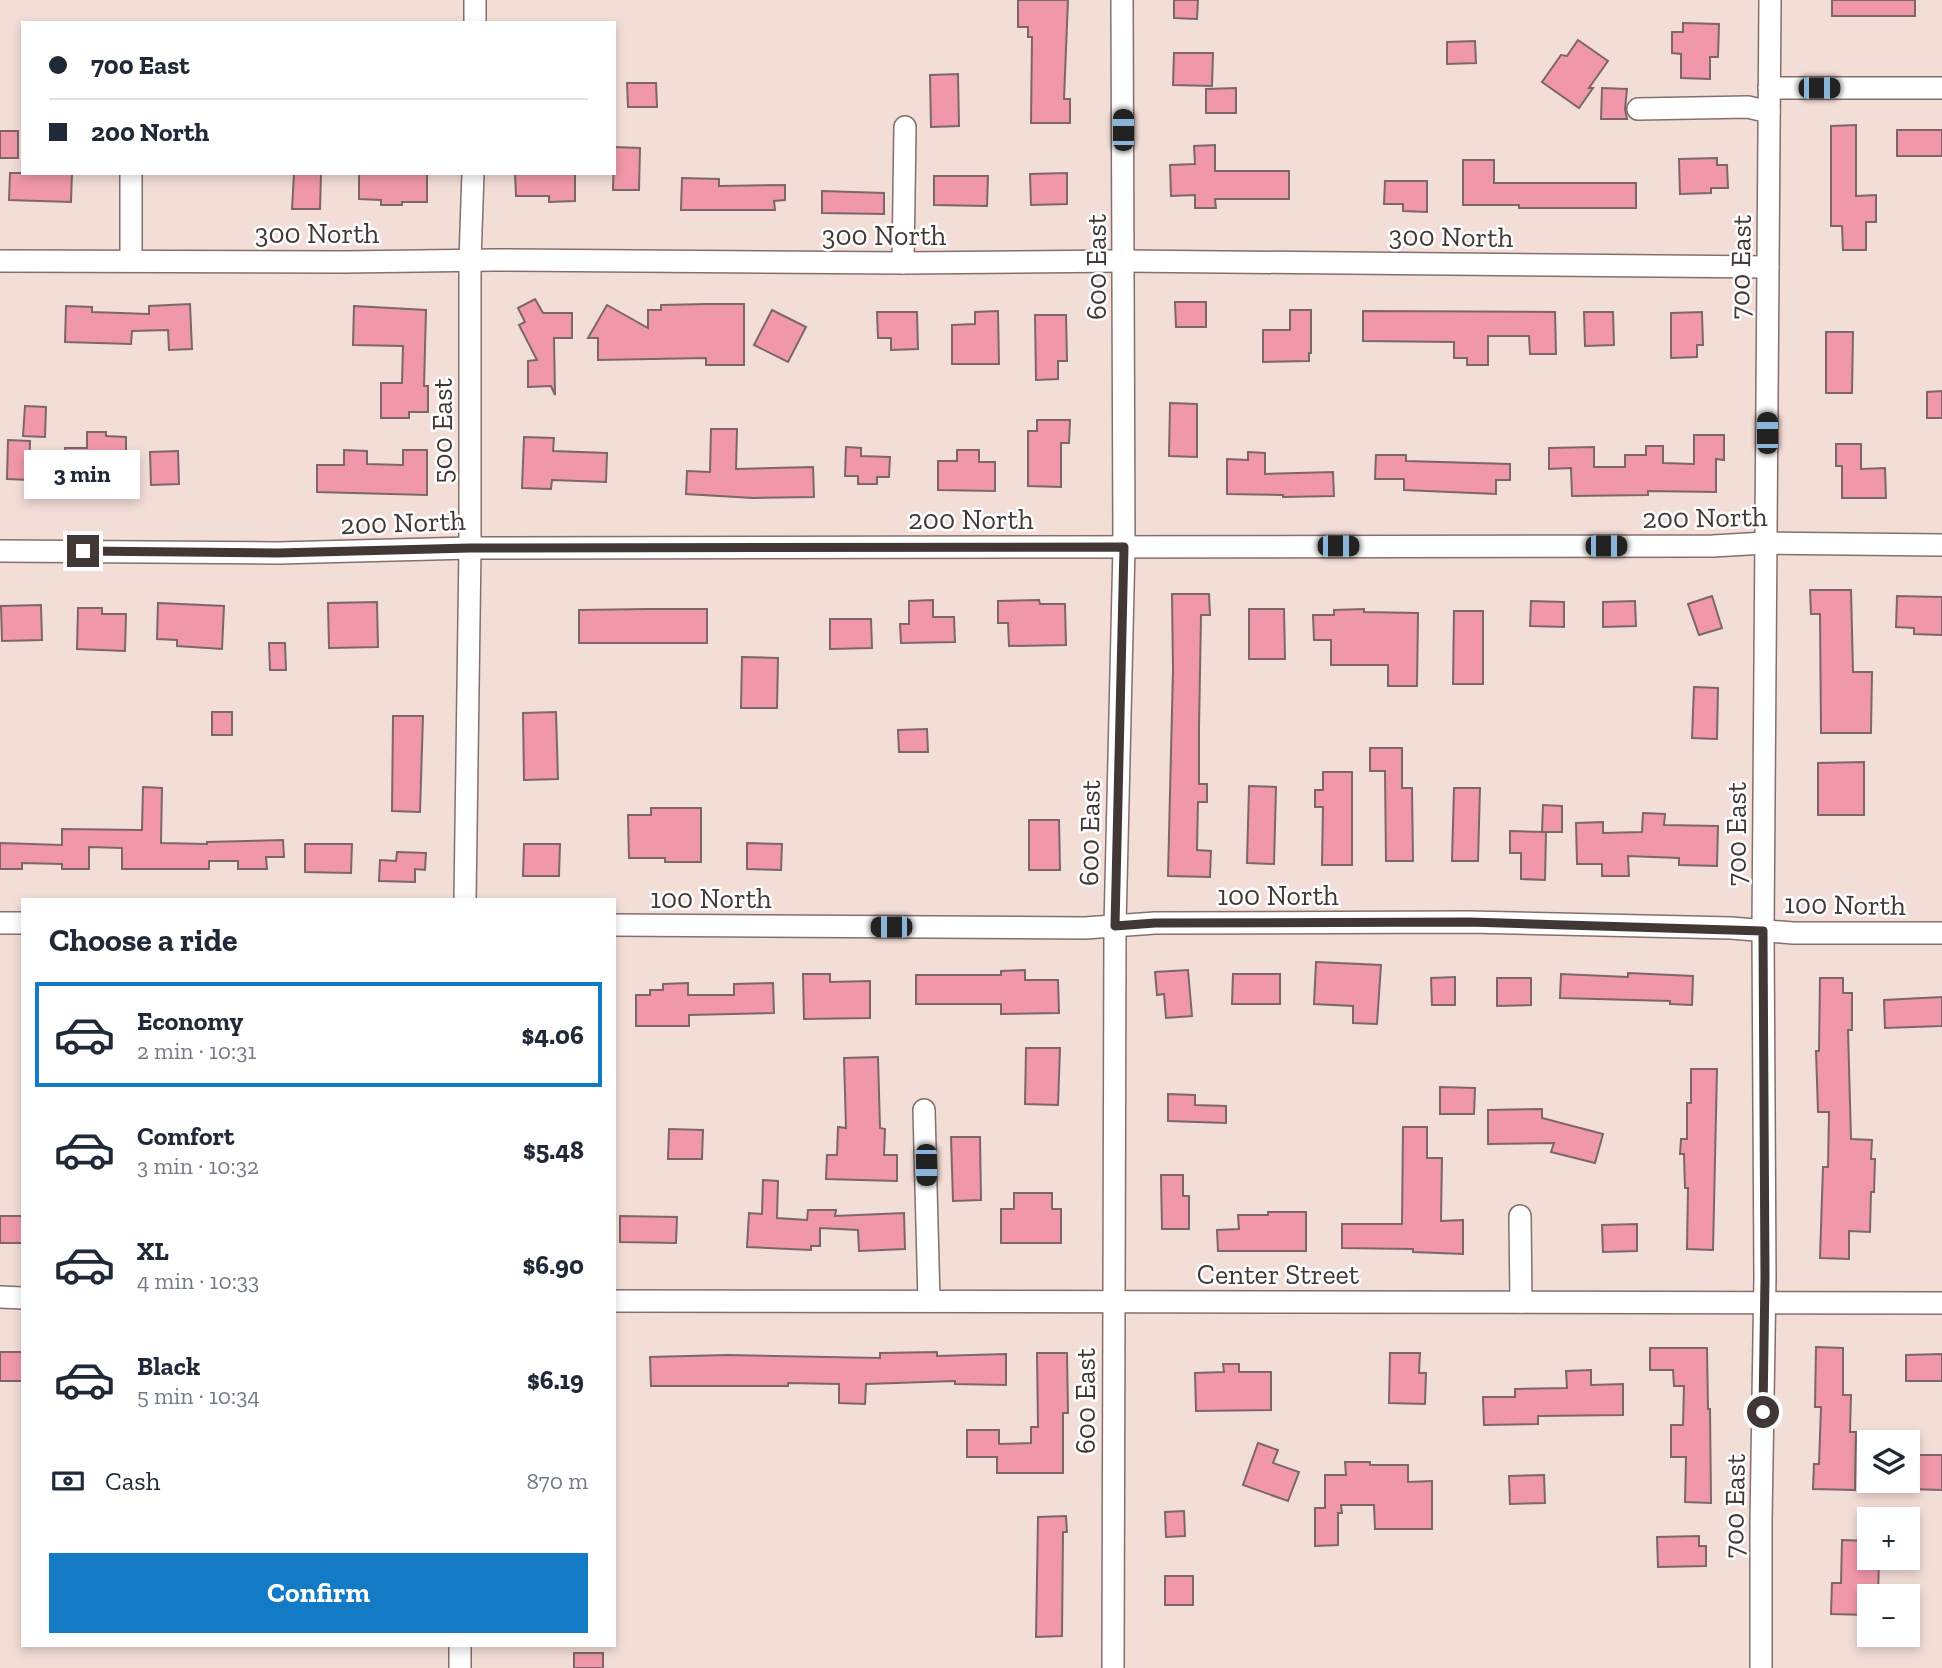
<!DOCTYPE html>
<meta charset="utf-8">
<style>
:root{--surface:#fff;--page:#f2f2f3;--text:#1f2937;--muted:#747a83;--line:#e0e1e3;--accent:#137ac5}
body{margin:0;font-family:"Zilla Slab",serif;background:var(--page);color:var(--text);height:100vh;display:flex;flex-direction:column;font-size:26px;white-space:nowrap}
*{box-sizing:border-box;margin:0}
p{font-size:23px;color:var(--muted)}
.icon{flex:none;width:38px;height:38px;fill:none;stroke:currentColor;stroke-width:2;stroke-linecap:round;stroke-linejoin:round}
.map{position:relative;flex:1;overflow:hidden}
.sheet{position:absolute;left:21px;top:898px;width:595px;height:749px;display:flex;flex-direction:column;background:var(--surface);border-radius:0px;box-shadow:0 4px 10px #0003}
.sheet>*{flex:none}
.banner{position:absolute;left:21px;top:21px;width:595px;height:154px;border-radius:0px;box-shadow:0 4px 10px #0003;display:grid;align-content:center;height:154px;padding:0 28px;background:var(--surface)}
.controls{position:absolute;left:1857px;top:1430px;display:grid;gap:14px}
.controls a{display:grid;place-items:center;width:63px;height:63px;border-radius:0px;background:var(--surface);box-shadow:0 4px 10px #0003;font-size:35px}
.end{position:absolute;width:32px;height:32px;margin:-16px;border:9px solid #413836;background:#fff;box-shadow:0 0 0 4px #fff}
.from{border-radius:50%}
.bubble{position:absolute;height:49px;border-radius:0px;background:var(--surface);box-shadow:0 4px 10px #0003;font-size:23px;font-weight:700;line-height:49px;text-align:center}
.car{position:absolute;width:21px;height:42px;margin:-21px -10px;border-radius:9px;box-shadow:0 0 5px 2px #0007;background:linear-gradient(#222 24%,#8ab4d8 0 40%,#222 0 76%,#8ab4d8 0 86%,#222 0)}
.banner b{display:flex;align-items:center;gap:24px;height:66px;font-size:26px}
.banner b+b{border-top:2px solid var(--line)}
.banner i{width:18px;height:18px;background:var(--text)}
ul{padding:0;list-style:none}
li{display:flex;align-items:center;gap:21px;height:105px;margin:0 14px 10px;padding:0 14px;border:4px solid transparent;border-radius:0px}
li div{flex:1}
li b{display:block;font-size:26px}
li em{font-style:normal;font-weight:700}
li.active{border-color:var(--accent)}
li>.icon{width:63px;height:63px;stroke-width:1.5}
h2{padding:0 28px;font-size:32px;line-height:84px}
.pay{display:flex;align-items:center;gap:18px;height:77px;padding:0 28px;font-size:26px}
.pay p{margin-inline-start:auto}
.cta{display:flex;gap:14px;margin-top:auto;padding:14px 28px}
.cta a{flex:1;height:80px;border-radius:0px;background:var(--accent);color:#fff;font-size:28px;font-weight:700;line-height:80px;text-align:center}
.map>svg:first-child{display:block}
.building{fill:#f098aa;stroke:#7b676a;stroke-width:2}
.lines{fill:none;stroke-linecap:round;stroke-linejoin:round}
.minor-casing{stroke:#83706a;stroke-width:24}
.minor{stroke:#fff;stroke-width:21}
.route{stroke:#413836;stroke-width:9}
.labels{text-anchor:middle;stroke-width:5;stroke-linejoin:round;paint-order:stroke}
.street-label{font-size:28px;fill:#413836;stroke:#fff}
</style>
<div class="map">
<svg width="1942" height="1668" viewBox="0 0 1942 1668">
<rect width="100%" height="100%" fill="#f3ddd7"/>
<g class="building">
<polygon points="1018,0 1068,0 1064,99 1070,99 1070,123 1031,123 1032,37 1028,37 1028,27 1018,27"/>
<polygon points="1174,0 1198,0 1197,19 1174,18"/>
<rect x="1832" y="0" width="83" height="16"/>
<polygon points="1683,23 1719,24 1718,57 1710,57 1710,79 1681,78 1681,54 1672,53 1672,32 1683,32"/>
<polygon points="1578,40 1608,61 1589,88 1593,88 1579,108 1542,82 1561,55 1567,56"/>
<polygon points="1475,41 1476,63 1447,64 1447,42"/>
<polygon points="1174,53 1213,53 1212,86 1173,85"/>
<polygon points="958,74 959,126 931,127 930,75"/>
<polygon points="627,83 656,83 657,107 628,107"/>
<polygon points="1236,88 1236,113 1206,113 1206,89"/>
<polygon points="1602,88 1627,89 1625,109 1627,119 1601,119"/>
<polygon points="1856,125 1856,196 1876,195 1876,222 1866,222 1866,250 1843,250 1842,226 1831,226 1831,126"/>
<rect x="1897" y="130" width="45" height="26"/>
<rect x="0" y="131" width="18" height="27"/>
<polygon points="1215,145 1215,171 1289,171 1289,199 1215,199 1216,208 1195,208 1195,195 1171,196 1170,165 1195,164 1194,146"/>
<polygon points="614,147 640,148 639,190 613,190"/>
<polygon points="1717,158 1717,165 1727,165 1728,188 1711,188 1711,193 1680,194 1679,159"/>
<polygon points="1463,160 1494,160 1494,183 1636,183 1636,208 1519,208 1519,205 1463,205"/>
<polygon points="10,173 72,173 71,202 9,200"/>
<polygon points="294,173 321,173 320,209 292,209"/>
<polygon points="359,173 427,174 427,202 402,202 402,205 381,205 381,200 359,199"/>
<polygon points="515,173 575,173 575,201 549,202 549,196 516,196"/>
<polygon points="1067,173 1067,204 1031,205 1030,174"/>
<polygon points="934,176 988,176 987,206 934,205"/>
<polygon points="682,178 719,179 719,186 785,185 785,200 774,201 775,210 681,210"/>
<polygon points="1385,181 1427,181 1427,212 1403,211 1403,204 1384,204"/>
<polygon points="822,191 884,193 884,214 822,213"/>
<polygon points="535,299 543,313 572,313 572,338 554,338 555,395 551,386 528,387 528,361 537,360 519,325 525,322 518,308"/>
<polygon points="1175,302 1206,302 1206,327 1176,327"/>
<polygon points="190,304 192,349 169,350 168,330 132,331 131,344 65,342 66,306 92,307 92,312 149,314 149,306"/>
<polygon points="707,304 744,304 744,365 706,365 706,358 598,360 598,338 588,338 607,305 648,328 648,310 661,310 661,305"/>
<polygon points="354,306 426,310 424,386 428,386 428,412 409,412 409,418 381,418 381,383 402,383 403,346 353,345"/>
<polygon points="772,310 806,327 788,362 754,345"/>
<polygon points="1290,310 1311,310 1311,353 1309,353 1309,361 1263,362 1263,330 1290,330"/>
<polygon points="998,311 999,364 952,364 952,325 975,324 975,312"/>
<polygon points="1363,311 1555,312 1556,354 1530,354 1529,336 1488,336 1488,365 1467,365 1467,358 1454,358 1454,342 1363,341"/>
<polygon points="877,312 917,312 918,349 891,350 891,338 878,338"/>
<polygon points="1584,312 1613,312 1614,345 1585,346"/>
<polygon points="1702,312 1703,345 1697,345 1697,357 1671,358 1671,313"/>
<polygon points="1035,315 1066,315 1067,361 1058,361 1058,379 1036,380"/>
<polygon points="1826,332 1853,332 1852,393 1826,393"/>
<polygon points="1942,391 1942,418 1927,418 1927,392"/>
<polygon points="1170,403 1197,404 1197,457 1169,456"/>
<polygon points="25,406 46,407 45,437 23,436"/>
<polygon points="1037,420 1070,420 1069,443 1061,443 1061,487 1028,486 1028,431 1037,431"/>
<polygon points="711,429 737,429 736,469 813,467 814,497 753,498 686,494 687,471 710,472"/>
<polygon points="87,432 106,432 106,436 126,437 126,454 90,454 90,474 65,474 65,448 87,448"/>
<polygon points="1694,435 1724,435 1724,460 1716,459 1716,492 1648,491 1648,495 1572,496 1571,468 1549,469 1549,448 1594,447 1594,467 1625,467 1625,455 1646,455 1646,446 1663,446 1663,463 1694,464"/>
<polygon points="524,437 554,438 553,451 607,453 606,482 552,480 551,489 522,488"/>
<polygon points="8,440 30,441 29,480 7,479"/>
<polygon points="1836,444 1861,444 1861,469 1885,468 1886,498 1842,498 1842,466 1836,466"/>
<polygon points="846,447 861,448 861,456 890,457 889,477 877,477 877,484 858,484 858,476 845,476"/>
<polygon points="344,450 367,451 367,464 403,465 403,450 427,450 427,495 317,492 317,465 344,465"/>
<polygon points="957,450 979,450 979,462 995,462 995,491 938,490 938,461 957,461"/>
<polygon points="178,451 179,484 151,485 150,452"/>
<polygon points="1248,452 1265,453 1265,474 1333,472 1334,496 1283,497 1283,495 1227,494 1227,459 1248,460"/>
<polygon points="1376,455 1406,455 1406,461 1510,464 1510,480 1496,480 1496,494 1404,490 1404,479 1375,479"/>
<polygon points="1810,590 1851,590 1853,672 1872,672 1871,733 1821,733 1820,614 1811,614"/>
<polygon points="1172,594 1209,594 1210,615 1201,615 1199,728 1199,784 1207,784 1207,802 1198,802 1197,850 1211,851 1210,877 1168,876 1173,670"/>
<polygon points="1712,596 1722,628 1699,635 1688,604"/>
<polygon points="1897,596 1942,597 1942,635 1914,634 1914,628 1896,627"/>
<polygon points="933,600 933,617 954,617 955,642 901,643 900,624 909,624 909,601"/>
<polygon points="1039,600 1040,604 1065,604 1066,645 1009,646 1008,623 998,623 998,601"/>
<polygon points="1531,601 1564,602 1564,627 1530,626"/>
<polygon points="1635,601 1636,626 1603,627 1603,602"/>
<polygon points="377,602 378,647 329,648 328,603"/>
<polygon points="158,603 224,606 222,649 177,646 177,640 157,639"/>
<polygon points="41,605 42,640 2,641 1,606"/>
<polygon points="78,608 102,608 102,614 126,614 125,651 77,649"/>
<polygon points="649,609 707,609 707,643 579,643 579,610"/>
<polygon points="1249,609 1284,609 1285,659 1249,659"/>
<polygon points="1364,609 1364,612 1418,613 1417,686 1388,686 1388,665 1331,665 1331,640 1314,640 1313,615 1334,615 1334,610"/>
<polygon points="1454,611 1483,611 1483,684 1453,684"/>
<polygon points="830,619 871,619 872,648 830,649"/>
<polygon points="269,643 285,643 286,670 270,670"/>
<polygon points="742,657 778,658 777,708 741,708"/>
<polygon points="1694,687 1718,688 1717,739 1692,738"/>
<rect x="212" y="712" width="20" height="23"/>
<polygon points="556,712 558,779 524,780 523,713"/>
<polygon points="393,716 423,716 420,812 392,811"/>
<polygon points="927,729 928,752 899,752 898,730"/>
<polygon points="1370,748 1402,748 1402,788 1412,788 1413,861 1386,861 1385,771 1370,771"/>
<polygon points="1864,762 1864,815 1818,815 1818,763"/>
<polygon points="1323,772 1352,772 1352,865 1322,865 1323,807 1315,807 1315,790 1323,790"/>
<polygon points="1249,786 1276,787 1274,864 1247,863"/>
<polygon points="143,787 162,788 161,843 207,844 207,842 283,840 284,857 266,857 267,869 238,869 238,861 209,861 209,869 122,869 122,848 89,847 89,869 62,869 62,864 22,863 22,869 0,869 0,843 62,845 62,829 142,830"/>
<polygon points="1454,788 1480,788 1478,861 1452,861"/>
<polygon points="1543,805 1562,806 1562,832 1542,832"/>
<polygon points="651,808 701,808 701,862 665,862 665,858 629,858 628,815 651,815"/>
<polygon points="1643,813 1665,814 1664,825 1718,826 1717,866 1679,865 1679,858 1628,856 1629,876 1602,876 1602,864 1577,864 1576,823 1603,822 1603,833 1642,832"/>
<polygon points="1029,820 1059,820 1060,870 1029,870"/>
<polygon points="1510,831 1546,832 1545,880 1521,879 1521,853 1510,853"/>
<polygon points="747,843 782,844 781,870 747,869"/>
<polygon points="305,844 352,844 351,873 305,872"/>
<polygon points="524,844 560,844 559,876 523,876"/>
<polygon points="397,852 426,853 425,870 415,869 415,882 379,881 380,860 396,861"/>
<polygon points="1316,962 1381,965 1377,1024 1353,1023 1353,1006 1314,1004"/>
<polygon points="1025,970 1025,980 1058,980 1059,1013 1001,1014 1001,1004 916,1004 916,975 1001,975 1001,971"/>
<polygon points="1188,970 1192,1016 1166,1018 1164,994 1157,995 1155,972"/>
<polygon points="1628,973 1693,976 1692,1005 1670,1004 1670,1001 1560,998 1561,974 1628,977"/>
<polygon points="803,974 830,974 830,982 870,981 870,1018 804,1019"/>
<polygon points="1233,974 1280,974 1280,1004 1232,1004"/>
<polygon points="1455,977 1455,1005 1432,1005 1431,978"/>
<polygon points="1497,978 1531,978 1531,1005 1497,1006"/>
<polygon points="1820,978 1843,978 1843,993 1852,993 1852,1030 1848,1030 1851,1139 1872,1140 1871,1159 1875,1159 1874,1192 1871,1192 1870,1232 1849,1231 1849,1259 1820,1258 1823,1167 1828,1167 1829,1112 1818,1112 1816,1051 1819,1051"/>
<polygon points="688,983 688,995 734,995 734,984 773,983 774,1013 689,1015 689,1026 636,1026 636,995 650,995 650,990 663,990 663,984"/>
<polygon points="1942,997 1942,1026 1885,1028 1884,1000"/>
<polygon points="1026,1048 1060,1048 1058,1105 1025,1104"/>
<polygon points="878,1057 880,1128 885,1129 884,1155 897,1155 897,1181 826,1179 827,1155 837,1155 838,1127 846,1128 844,1058"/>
<polygon points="1691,1069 1717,1069 1713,1250 1687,1249 1688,1188 1685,1188 1684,1154 1680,1154 1681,1139 1687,1139 1687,1103 1691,1103"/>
<polygon points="1440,1087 1475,1088 1474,1114 1440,1114"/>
<polygon points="1168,1094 1195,1095 1195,1105 1226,1106 1226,1123 1168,1121"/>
<polygon points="1542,1109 1542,1118 1603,1134 1595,1163 1551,1152 1554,1143 1488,1144 1488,1110"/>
<polygon points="1403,1127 1427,1127 1427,1158 1442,1158 1441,1221 1463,1220 1463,1254 1413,1252 1413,1249 1342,1248 1342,1224 1402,1224"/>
<polygon points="669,1129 703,1130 702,1159 668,1159"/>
<polygon points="951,1137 980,1137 981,1200 953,1201"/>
<polygon points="1161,1175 1183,1175 1183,1196 1189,1196 1189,1229 1162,1229"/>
<polygon points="763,1180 778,1181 777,1218 807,1220 808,1210 836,1210 835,1216 904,1213 905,1249 859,1251 858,1230 820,1228 820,1246 811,1246 811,1250 747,1247 749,1213 762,1214"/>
<polygon points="1014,1193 1052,1193 1052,1209 1061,1209 1061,1243 1001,1243 1001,1209 1014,1209"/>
<polygon points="1268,1212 1306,1212 1306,1251 1218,1251 1217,1230 1239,1229 1238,1215 1268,1215"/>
<rect x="0" y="1216" width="23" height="27"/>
<polygon points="620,1216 677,1217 676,1243 620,1242"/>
<polygon points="1637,1224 1637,1251 1603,1252 1602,1225"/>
<polygon points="1816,1347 1843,1348 1843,1395 1851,1395 1850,1432 1856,1432 1855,1490 1813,1489 1814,1464 1819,1464 1821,1407 1815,1407"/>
<polygon points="1650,1348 1707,1348 1708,1409 1710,1409 1711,1503 1685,1502 1686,1457 1671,1457 1671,1425 1683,1425 1684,1386 1674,1386 1673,1370 1650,1370"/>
<rect x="0" y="1352" width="23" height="29"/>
<polygon points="937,1352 937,1356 1006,1354 1006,1385 955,1384 955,1381 866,1384 865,1404 839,1403 839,1384 788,1383 788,1386 651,1386 650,1357 727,1355 880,1358 880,1353"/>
<polygon points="1037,1353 1067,1353 1068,1413 1063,1413 1063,1473 997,1473 997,1457 967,1457 967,1430 999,1430 999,1444 1031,1443 1031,1427 1038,1427"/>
<polygon points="1390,1353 1420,1353 1419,1373 1426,1373 1425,1404 1389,1403"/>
<polygon points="1942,1354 1942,1381 1906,1381 1906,1355"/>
<polygon points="1223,1364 1239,1364 1239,1372 1271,1372 1271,1410 1196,1411 1195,1373 1224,1372"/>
<polygon points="1591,1370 1591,1385 1623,1384 1623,1415 1538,1416 1538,1424 1484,1425 1483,1397 1515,1397 1515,1389 1567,1388 1566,1371"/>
<polygon points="1258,1443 1278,1450 1273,1463 1299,1472 1288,1501 1243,1485"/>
<polygon points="1908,1455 1942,1455 1942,1490 1908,1489"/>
<polygon points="1345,1462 1370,1462 1370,1465 1408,1465 1408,1482 1432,1481 1432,1529 1375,1529 1374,1505 1341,1505 1342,1513 1338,1513 1338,1545 1315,1546 1315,1508 1325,1508 1325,1475 1346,1475"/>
<polygon points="1544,1475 1545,1503 1510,1504 1509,1476"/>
<polygon points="1184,1511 1185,1536 1166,1537 1165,1512"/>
<polygon points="1066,1516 1067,1532 1063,1532 1062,1636 1036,1637 1038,1517"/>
<polygon points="1699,1536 1699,1546 1706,1546 1706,1566 1658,1567 1657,1537"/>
<polygon points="1842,1540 1869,1541 1869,1558 1879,1558 1878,1596 1869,1596 1869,1615 1831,1614 1832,1583 1841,1583"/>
<rect x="1165" y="1576" width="28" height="29"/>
<rect x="574" y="1653" width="29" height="15"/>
</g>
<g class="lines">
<g class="minor-casing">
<g id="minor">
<polyline points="475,0 475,23"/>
<polyline points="1769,88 1942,88"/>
<polyline points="1638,109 1748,107 1769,112"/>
<polyline points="0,261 344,262 494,260 903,263 1124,261 1768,267"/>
<polyline points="131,261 131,173"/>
<polyline points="903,263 905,127"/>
<polyline points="0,551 278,553 470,548 1713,546 1765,543 1942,545"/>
<polyline points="465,900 470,548 470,260 473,173"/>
<polyline points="0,923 23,923"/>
<polyline points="614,925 1085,928 1155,923 1469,922 1731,928 1793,933 1942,933"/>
<polyline points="924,1110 929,1301"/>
<polyline points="1520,1216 1521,1302"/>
<polyline points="0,1297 23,1298"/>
<polyline points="614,1301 1942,1303"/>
<polyline points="460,1645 460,1668"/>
<polyline points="1113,1668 1115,926 1124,547 1122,0"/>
<polyline points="1761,1668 1761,1521 1765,1277 1763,931 1770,0"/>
</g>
</g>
<use href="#minor" class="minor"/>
</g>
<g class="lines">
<polyline class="route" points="83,551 278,553 470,548 1124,547 1115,926 1155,923 1469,922 1763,931 1765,1277 1763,1412"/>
</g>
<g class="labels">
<g class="street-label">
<text x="317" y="243">300 North</text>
<text x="884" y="245">300 North</text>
<text transform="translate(1451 236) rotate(1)" y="10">300 North</text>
<text transform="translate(1096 267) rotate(-90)" y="10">600 East</text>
<text transform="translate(1740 267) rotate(-89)" y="10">700 East</text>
<text transform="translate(442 431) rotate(-90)" y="10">500 East</text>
<text transform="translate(1705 517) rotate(-1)" y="10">200 North</text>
<text x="971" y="529">200 North</text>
<text transform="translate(403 522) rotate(-2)" y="10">200 North</text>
<text transform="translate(1089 833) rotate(-89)" y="10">600 East</text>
<text transform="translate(1736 834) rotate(-90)" y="10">700 East</text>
<text x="1278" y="905">100 North</text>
<text x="711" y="908">100 North</text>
<text transform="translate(1845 904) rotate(1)" y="10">100 North</text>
<text x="1278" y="1284">Center Street</text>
<text transform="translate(1085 1401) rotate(-90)" y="10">600 East</text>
<text transform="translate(1734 1506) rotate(-89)" y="10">700 East</text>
</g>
</g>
</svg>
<div class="controls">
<a><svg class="icon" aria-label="layers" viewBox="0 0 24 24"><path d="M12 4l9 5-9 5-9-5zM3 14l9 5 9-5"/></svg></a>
<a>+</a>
<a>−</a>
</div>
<i class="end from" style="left:1763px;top:1412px"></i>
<i class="end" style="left:83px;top:551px"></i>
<div class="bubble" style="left:24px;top:450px;width:116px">3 min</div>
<i class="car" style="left:1819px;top:88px;rotate:90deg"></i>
<i class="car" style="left:1123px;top:130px;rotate:0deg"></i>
<i class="car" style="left:1767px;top:433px;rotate:0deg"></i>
<i class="car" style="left:1338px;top:546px;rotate:90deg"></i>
<i class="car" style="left:1606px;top:546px;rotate:90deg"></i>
<i class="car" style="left:891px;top:927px;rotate:270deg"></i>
<i class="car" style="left:926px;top:1165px;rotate:179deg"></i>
<div class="banner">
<b><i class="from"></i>700 East</b>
<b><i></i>200 North</b>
</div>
<section class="sheet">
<h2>Choose a ride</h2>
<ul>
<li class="active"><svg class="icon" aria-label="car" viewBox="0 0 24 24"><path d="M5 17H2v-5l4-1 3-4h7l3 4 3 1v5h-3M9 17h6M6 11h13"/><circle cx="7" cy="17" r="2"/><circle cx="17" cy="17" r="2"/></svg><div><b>Economy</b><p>2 min · 10:31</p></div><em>$4.06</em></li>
<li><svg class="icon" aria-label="car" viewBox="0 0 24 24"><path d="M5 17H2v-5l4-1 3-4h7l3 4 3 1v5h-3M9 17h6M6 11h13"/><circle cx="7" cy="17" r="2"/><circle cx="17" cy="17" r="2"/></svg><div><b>Comfort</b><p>3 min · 10:32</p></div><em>$5.48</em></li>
<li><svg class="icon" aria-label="car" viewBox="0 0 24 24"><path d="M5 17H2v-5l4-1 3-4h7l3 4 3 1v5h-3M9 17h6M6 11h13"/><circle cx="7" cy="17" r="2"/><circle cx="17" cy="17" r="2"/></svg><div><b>XL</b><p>4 min · 10:33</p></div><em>$6.90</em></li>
<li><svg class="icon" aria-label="car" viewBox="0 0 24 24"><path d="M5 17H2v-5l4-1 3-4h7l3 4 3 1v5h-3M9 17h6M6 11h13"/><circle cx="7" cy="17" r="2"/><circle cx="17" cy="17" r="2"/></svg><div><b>Black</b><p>5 min · 10:34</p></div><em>$6.19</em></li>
</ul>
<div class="pay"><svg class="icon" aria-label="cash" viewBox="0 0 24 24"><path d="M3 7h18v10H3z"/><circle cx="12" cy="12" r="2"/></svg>Cash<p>870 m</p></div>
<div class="cta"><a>Confirm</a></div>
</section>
</div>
